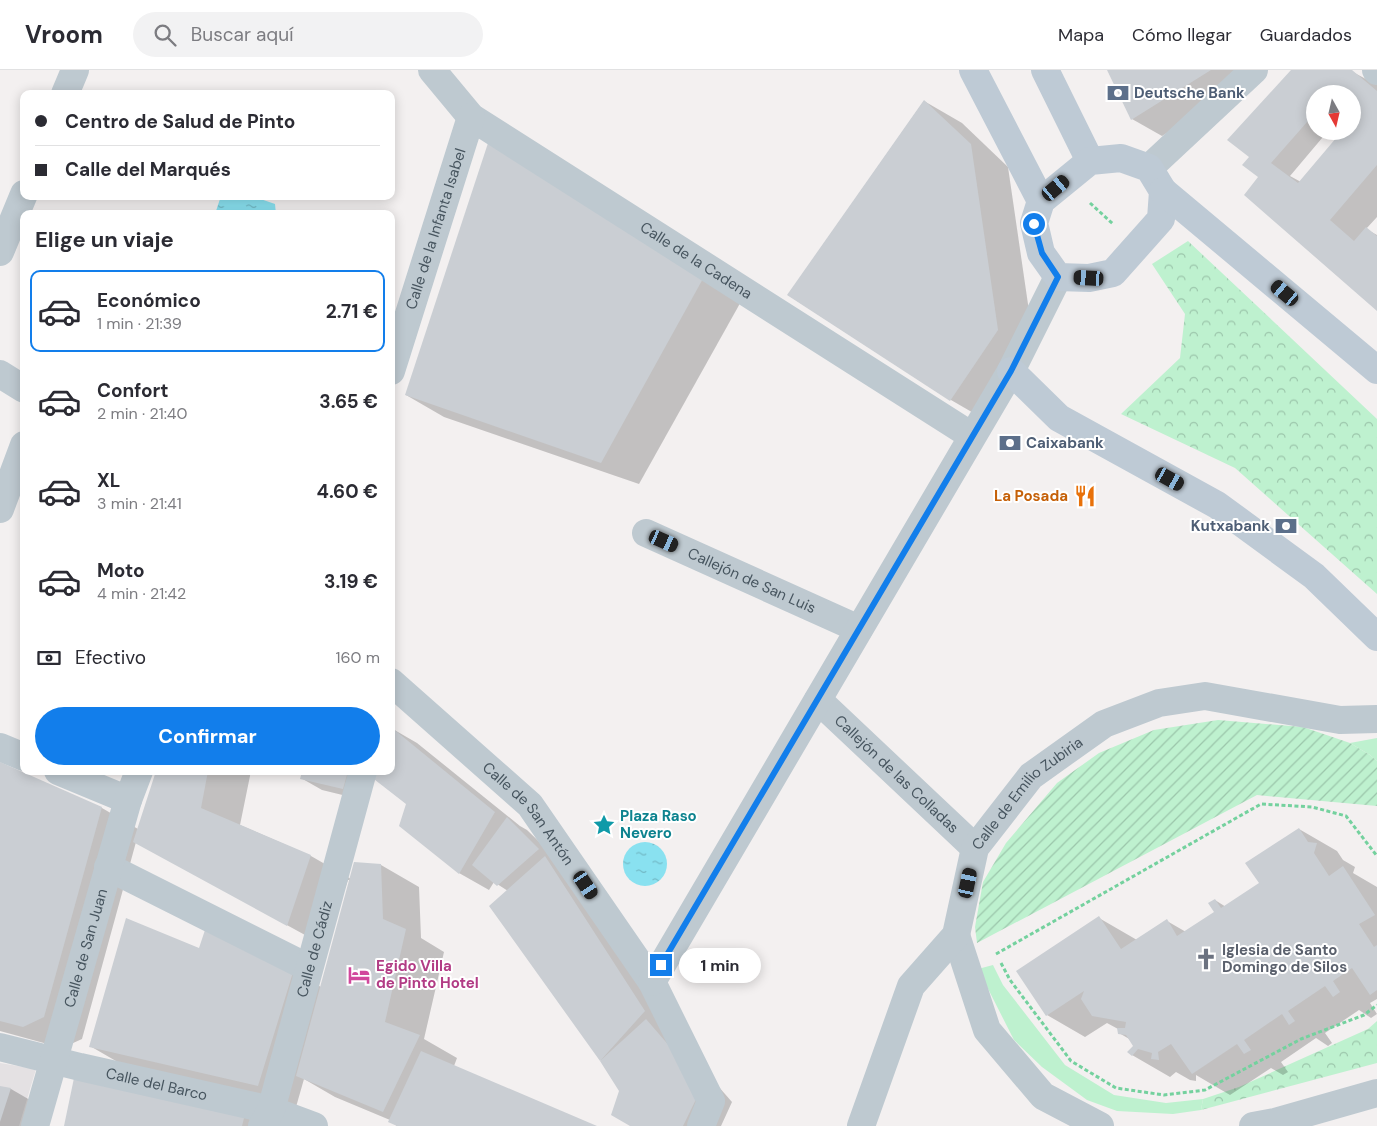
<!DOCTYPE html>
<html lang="es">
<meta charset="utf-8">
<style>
:root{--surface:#fff;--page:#f2f2f3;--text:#2b2b33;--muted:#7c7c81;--line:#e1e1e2;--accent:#127eeb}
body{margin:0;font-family:"DM Sans",sans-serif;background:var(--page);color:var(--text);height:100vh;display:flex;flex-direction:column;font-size:19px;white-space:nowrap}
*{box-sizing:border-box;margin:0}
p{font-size:16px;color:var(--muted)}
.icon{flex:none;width:28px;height:28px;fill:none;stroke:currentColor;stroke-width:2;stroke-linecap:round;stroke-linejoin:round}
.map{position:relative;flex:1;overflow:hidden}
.panel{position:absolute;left:20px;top:140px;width:375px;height:565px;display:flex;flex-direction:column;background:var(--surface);border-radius:10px;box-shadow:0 2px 12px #0003}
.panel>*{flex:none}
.guide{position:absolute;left:20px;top:20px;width:375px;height:110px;border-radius:10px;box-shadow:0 2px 12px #0003;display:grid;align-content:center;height:110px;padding:0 15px;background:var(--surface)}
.needle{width:32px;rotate:172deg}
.fabs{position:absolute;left:1306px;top:15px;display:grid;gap:10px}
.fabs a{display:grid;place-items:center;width:55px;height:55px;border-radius:50%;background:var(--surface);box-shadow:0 2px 12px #0003;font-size:25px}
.end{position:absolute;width:22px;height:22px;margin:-11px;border:6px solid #127eeb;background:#fff;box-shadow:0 0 0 2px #fff}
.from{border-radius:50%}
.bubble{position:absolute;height:35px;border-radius:18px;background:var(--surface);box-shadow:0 2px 12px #0003;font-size:16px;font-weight:700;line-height:35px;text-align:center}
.car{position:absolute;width:15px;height:30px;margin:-15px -8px;border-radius:6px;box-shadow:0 0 4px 1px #0007;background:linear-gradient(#222 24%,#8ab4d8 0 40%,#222 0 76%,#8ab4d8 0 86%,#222 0)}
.guide b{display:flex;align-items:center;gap:18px;height:48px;font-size:19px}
.guide b+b{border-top:1px solid var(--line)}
.guide i{width:12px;height:12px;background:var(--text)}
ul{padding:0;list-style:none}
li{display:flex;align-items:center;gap:15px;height:82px;margin:0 10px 8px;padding:0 5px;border:2px solid transparent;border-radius:10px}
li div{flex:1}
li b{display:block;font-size:19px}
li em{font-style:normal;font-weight:700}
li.on{border-color:var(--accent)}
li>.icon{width:45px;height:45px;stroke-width:1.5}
h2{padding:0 15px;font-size:22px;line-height:60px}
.pay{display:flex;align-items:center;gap:12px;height:55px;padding:0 15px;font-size:19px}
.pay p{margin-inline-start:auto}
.action{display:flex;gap:10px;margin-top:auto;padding:10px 15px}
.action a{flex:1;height:58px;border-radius:30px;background:var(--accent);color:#fff;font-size:20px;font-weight:700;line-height:58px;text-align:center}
header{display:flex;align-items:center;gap:30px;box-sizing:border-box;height:70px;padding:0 25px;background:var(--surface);border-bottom:1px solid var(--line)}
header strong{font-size:24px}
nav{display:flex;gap:28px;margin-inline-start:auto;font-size:18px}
.search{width:350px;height:45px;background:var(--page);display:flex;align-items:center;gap:12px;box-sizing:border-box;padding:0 18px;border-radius:28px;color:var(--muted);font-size:19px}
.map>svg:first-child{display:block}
.education{fill:#e4e1e3}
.grass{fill:#bef1cf}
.forest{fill:url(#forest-crowns)}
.garden{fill:url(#garden-furrows)}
.water{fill:url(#water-ripples)}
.shadow{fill:#0003;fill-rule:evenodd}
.building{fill:#caced3;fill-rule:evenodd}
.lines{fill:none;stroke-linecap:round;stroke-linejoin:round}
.path{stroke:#74d19e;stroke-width:3;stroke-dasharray:4 2.5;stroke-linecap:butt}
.street{stroke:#bec9d0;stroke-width:28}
.secondary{stroke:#becad5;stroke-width:28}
.route{stroke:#127eeb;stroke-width:6}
.labels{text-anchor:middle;stroke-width:4;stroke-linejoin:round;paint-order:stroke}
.service-label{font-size:15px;font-weight:bold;fill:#4e5e75;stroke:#fff;text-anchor:start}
.street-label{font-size:15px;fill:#47555f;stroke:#fff}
.food-label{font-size:15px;font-weight:bold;fill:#c56008;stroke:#fff;text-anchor:end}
.culture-label{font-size:15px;font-weight:bold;fill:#0d838f;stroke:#fff;text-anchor:start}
.worship-label{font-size:15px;font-weight:bold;fill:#5b616d;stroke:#fff;text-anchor:start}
.hotel-label{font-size:15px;font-weight:bold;fill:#b23c85;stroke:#fff;text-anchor:start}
</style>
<header>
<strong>Vroom</strong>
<div class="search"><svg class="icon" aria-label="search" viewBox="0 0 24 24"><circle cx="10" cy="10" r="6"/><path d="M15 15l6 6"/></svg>Buscar aquí</div>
<nav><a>Mapa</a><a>Cómo llegar</a><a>Guardados</a></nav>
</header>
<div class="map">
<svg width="1377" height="1056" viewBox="0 0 1377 1056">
<defs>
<pattern id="forest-crowns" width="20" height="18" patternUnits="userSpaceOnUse" patternTransform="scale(1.25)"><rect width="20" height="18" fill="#bef1cf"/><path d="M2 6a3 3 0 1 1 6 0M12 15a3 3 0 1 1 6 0" fill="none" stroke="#9cc6ab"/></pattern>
<pattern id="garden-furrows" width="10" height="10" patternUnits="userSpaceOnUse" patternTransform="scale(1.25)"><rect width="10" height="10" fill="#bef1cf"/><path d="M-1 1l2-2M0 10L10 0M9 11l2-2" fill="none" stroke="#9cc6ab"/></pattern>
<pattern id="water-ripples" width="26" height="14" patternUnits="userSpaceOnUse" patternTransform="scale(1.25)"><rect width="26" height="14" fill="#89e1f0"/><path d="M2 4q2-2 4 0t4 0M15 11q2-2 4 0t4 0" fill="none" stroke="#72b9c6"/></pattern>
</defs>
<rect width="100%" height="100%" fill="#f3f0f0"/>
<polygon class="education" points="0,993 36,999 19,1056 0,1056"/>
<g class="grass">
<polygon points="1377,668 1377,691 1370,685 1350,673"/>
<polygon points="993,895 1003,915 1065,995 1114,1025 1166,1033 1203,1029 1201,1040 1173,1044 1117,1041 1087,1030 1042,997 1014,970 978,899"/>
</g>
<g class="forest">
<polygon points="1188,171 1377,349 1377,524 1235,398 1121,344 1180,288 1185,244 1152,194"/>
<polygon points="1377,951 1377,993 1201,1040 1203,1029 1239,1017 1368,959"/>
</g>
<polygon class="garden" points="1218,650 1303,657 1350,673 1370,685 1377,691 1377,736 1257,725 977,873 975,857 983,812 1006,773 1057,713 1099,683 1154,660"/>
<g class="water">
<polygon points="221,126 252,126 275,134 276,144 215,144"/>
<circle cx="645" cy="794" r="22"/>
</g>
<g class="shadow">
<polygon points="1109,0 1268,0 1162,66 1132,49"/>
<path d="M 1293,0 L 1351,1 L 1377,15 L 1377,147 L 1366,159 L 1377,165 L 1377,239 L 1260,107 L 1251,87 ZM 1315,24 L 1352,24 L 1352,61 L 1301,112 L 1290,106 L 1328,61 L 1315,61 Z"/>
<polygon points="924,31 962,53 1008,97 1035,282 989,352 951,330 788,225"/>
<polygon points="491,69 743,228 639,414 444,347 406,325"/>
<polygon points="391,658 417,673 520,756 527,760 559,791 676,968 732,1032 721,1056 632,1056 620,1021 601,990 490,836 508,821 494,812 489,820 459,803 407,734 371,705 363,730 322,720 301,708 304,701 391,701"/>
<polygon points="0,693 102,738 138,759 157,701 251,701 240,755 311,786 351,809 355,793 381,795 419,817 421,868 444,882 424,969 457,988 454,996 593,1056 397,1056 390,1050 335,1027 304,1009 296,1037 128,998 90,976 199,880 293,901 321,917 350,810 348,810 325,876 136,772 82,969 62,978 0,961"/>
<polygon points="1299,759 1337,781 1343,790 1355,797 1353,803 1377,817 1377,929 1370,933 1377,944 1371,948 1359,940 1325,963 1332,973 1328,976 1316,968 1281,992 1288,1002 1283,1005 1271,998 1230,1025 1196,1005 1196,1011 1190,1010 1176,1002 1170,1007 1132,985 1135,976 1131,970 1119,963 1118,959 1107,953 1085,967 1047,945 1099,848 1137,870 1167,851 1186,862 1216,843 1215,830 1226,837 1260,814"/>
<polygon points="0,1017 11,1019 49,1041 44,1056 0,1056"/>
<polygon points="244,1046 262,1056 65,1056"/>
</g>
<g class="building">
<polygon points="1107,0 1211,0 1131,50"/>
<path d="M 1291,0 L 1352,0 L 1377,21 L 1377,95 L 1330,150 L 1354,171 L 1366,157 L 1377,166 L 1377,241 L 1244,125 L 1258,107 L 1242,95 L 1249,87 L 1227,70 ZM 1315,24 L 1352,24 L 1352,61 L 1342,61 L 1298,113 L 1271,93 L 1315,43 Z"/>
<polygon points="924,30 971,74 998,260 950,331 787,225"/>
<polygon points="490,67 705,205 601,393 405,325"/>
<polygon points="391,657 495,742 459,804 399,756 406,734 370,706 371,701 391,701"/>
<polygon points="0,692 102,737 44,947 23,957 0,951"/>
<polygon points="156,701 208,701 201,738 311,785 287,856 133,772"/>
<polygon points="302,701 348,701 343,719 300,709"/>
<polygon points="507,747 539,779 497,816 472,795"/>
<polygon points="1299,758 1308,772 1317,773 1314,783 1329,806 1343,796 1375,845 1359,854 1374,877 1377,875 1377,920 1370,925 1352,898 1333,911 1340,922 1333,927 1325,916 1288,941 1295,951 1289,955 1282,944 1244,970 1251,980 1244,984 1237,974 1192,1004 1171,974 1158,982 1159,990 1151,989 1152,983 1138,979 1132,986 1127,982 1133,976 1126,965 1118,964 1117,958 1125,958 1126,952 1092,946 1081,929 1084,921 1046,946 1016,901 1099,846 1121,879 1167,849 1177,866 1214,842 1208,833 1215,829 1221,838 1259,813 1245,793"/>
<polygon points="545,786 645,941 600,991 646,949 703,1015 683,1056 630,1056 611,1045 619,1021 600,991 489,836"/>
<polygon points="354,792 381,794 383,849 406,859 385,952 420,965 383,1042 296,1006"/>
<polygon points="126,848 199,878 205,860 294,899 258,1016 89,977"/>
<polygon points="421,981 597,1056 397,1056 388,1052"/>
<polygon points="74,1008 245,1044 242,1056 64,1056"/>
<polygon points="0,1016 11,1018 0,1052"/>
</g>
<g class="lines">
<g class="path">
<polyline points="1090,133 1113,154"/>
<polyline points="996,884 1261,734 1312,737 1346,746 1377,786"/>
<polyline points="1001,893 1010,910 1071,991 1116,1018 1164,1025 1205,1020 1301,969 1364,945 1377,935"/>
</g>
<g class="street">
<path id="s1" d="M 432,0 L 471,47 L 972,366"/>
<polyline points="1376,0 1377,1"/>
<polyline points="65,24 75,0"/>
<polyline points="1149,98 1254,0"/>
<polyline points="0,182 24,124"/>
<path id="s2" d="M 391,301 L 471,47"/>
<polyline points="0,304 24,319"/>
<polyline points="0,439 24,375"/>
<path id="s3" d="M 646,463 L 859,559"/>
<path id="s4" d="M 391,612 L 530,735 L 652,912 L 711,1031 L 701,1056"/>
<path id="s5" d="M 818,630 L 975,778"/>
<polyline points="0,677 24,687"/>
<polyline points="58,701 128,730"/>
<polyline points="108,797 309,898"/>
<polyline points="956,865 987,960 1043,1026 1100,1056"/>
<polyline points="652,912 1011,301 1058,207"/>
<path id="s6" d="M 0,977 L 80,997 L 271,1040 L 314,1056"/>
<path id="s7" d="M 35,1056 L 128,730 L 139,701"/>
<path id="s8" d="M 262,1056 L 271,1040 L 363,701"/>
<path id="s9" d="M 861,1056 L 911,916 L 956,865 L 975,778 L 1031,706 L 1104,654 L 1159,633 L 1205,626 L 1340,650 L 1377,649"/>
<polyline points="1253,1056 1275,1052 1377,1023"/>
</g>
<g class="secondary">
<polyline points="973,0 1041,131"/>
<polyline points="1045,0 1090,91"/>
<polygon points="1121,88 1149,98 1163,121 1161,149 1113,203 1089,208 1058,207 1041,183 1034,153 1041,131 1090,91"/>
<polyline points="1163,121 1377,300"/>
<polyline points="1011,301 1059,348 1217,435 1314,506 1377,567"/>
</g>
</g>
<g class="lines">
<polyline class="route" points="661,895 1011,301 1058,207 1042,183 1034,154"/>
</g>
<defs>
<g id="bank-bare" transform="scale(1.725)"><path d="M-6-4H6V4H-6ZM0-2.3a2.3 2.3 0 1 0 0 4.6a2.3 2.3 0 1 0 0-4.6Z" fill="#5c6f8a" stroke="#fff" stroke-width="2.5" paint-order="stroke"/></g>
<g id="restaurant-bare" transform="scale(1.725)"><path d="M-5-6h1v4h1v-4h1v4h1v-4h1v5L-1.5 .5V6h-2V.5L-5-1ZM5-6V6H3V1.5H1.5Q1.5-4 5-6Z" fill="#e8710a" stroke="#fff" stroke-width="2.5" paint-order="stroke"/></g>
<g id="sight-bare" transform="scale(1.725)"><path d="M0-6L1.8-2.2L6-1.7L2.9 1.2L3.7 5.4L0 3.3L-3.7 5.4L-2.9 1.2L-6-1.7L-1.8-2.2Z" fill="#0f9aa8" stroke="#fff" stroke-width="2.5" paint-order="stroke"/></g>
<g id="church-bare" transform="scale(1.725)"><path d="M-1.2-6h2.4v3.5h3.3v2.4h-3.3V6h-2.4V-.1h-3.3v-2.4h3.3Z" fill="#6b7280" stroke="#fff" stroke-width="2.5" paint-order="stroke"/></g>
<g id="hotel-bare" transform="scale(1.725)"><path d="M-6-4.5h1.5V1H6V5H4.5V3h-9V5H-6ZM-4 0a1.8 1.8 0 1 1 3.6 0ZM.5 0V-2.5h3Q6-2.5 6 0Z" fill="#d1479c" stroke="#fff" stroke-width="2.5" paint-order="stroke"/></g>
</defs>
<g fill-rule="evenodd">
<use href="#bank-bare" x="1118" y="23"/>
<use href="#bank-bare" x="1010" y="373"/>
<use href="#restaurant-bare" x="1085" y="426"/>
<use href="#bank-bare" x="1286" y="456"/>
<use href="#sight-bare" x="604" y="755"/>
<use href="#church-bare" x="1206" y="889"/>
<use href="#hotel-bare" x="359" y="905"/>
</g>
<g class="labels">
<g class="service-label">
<text x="1134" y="28">Deutsche Bank</text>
<text x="1026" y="378">Caixabank</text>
<text x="1270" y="461" text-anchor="end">Kutxabank</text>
</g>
<g class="street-label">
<text dy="5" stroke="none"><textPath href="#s2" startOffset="149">Calle de la Infanta Isabel</textPath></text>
<text dy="5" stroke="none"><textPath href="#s1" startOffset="328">Calle de la Cadena</textPath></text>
<text dy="5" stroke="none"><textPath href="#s3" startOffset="116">Callejón de San Luis</textPath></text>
<text dy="5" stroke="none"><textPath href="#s5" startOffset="108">Callejón de las Colladas</textPath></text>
<text dy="5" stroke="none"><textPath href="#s9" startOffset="382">Calle de Emilio Zubiria</textPath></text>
<text dy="5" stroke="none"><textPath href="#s4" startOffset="191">Calle de San Antón</textPath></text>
<text dy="5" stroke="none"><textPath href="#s7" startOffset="185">Calle de San Juan</textPath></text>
<text dy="5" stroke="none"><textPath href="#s8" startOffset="185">Calle de Cádiz</textPath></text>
<text dy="5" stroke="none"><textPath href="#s6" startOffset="161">Calle del Barco</textPath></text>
</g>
<g class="food-label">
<text x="1068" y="431">La Posada</text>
</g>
<g class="culture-label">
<text x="620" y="751">Plaza Raso<tspan x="620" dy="17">Nevero</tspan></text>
</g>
<g class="worship-label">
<text x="1222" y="885">Iglesia de Santo<tspan x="1222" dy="17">Domingo de Silos</tspan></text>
</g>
<g class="hotel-label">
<text x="376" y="901">Egido Villa<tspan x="376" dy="17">de Pinto Hotel</tspan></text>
</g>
</g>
</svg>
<div class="fabs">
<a><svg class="needle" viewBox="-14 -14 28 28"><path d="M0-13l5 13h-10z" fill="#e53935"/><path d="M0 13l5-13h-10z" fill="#7c7c81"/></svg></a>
</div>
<i class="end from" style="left:1034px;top:154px"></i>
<i class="end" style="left:661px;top:895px"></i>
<div class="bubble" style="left:679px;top:878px;width:82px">1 min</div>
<i class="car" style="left:1056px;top:118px;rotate:50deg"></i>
<i class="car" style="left:1089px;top:208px;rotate:273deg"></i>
<i class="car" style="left:1285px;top:223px;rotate:310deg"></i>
<i class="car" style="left:1170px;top:409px;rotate:119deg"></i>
<i class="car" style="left:664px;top:471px;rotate:114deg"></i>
<i class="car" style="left:968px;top:813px;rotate:12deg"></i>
<i class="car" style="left:586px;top:815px;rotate:146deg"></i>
<div class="guide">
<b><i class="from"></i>Centro de Salud de Pinto</b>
<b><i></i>Calle del Marqués</b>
</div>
<section class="panel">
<h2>Elige un viaje</h2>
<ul>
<li class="on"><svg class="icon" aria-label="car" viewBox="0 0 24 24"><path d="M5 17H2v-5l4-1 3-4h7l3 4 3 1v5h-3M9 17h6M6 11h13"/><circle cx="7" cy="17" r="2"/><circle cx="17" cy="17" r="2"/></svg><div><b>Económico</b><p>1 min · 21:39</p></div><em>2.71 €</em></li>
<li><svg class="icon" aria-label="car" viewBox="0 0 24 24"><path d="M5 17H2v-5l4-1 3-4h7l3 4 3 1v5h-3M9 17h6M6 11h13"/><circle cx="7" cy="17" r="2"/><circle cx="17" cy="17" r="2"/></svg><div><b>Confort</b><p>2 min · 21:40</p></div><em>3.65 €</em></li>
<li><svg class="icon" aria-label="car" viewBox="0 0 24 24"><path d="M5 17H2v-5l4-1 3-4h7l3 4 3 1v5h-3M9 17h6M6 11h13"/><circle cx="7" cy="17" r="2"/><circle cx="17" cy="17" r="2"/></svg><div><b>XL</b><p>3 min · 21:41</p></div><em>4.60 €</em></li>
<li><svg class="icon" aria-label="car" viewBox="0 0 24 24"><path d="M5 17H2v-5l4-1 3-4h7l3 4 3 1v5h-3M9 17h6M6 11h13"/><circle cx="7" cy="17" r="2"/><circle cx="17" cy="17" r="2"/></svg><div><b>Moto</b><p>4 min · 21:42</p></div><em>3.19 €</em></li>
</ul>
<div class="pay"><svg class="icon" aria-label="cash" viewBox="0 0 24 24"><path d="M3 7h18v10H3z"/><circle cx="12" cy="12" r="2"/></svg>Efectivo<p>160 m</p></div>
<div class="action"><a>Confirmar</a></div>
</section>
</div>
